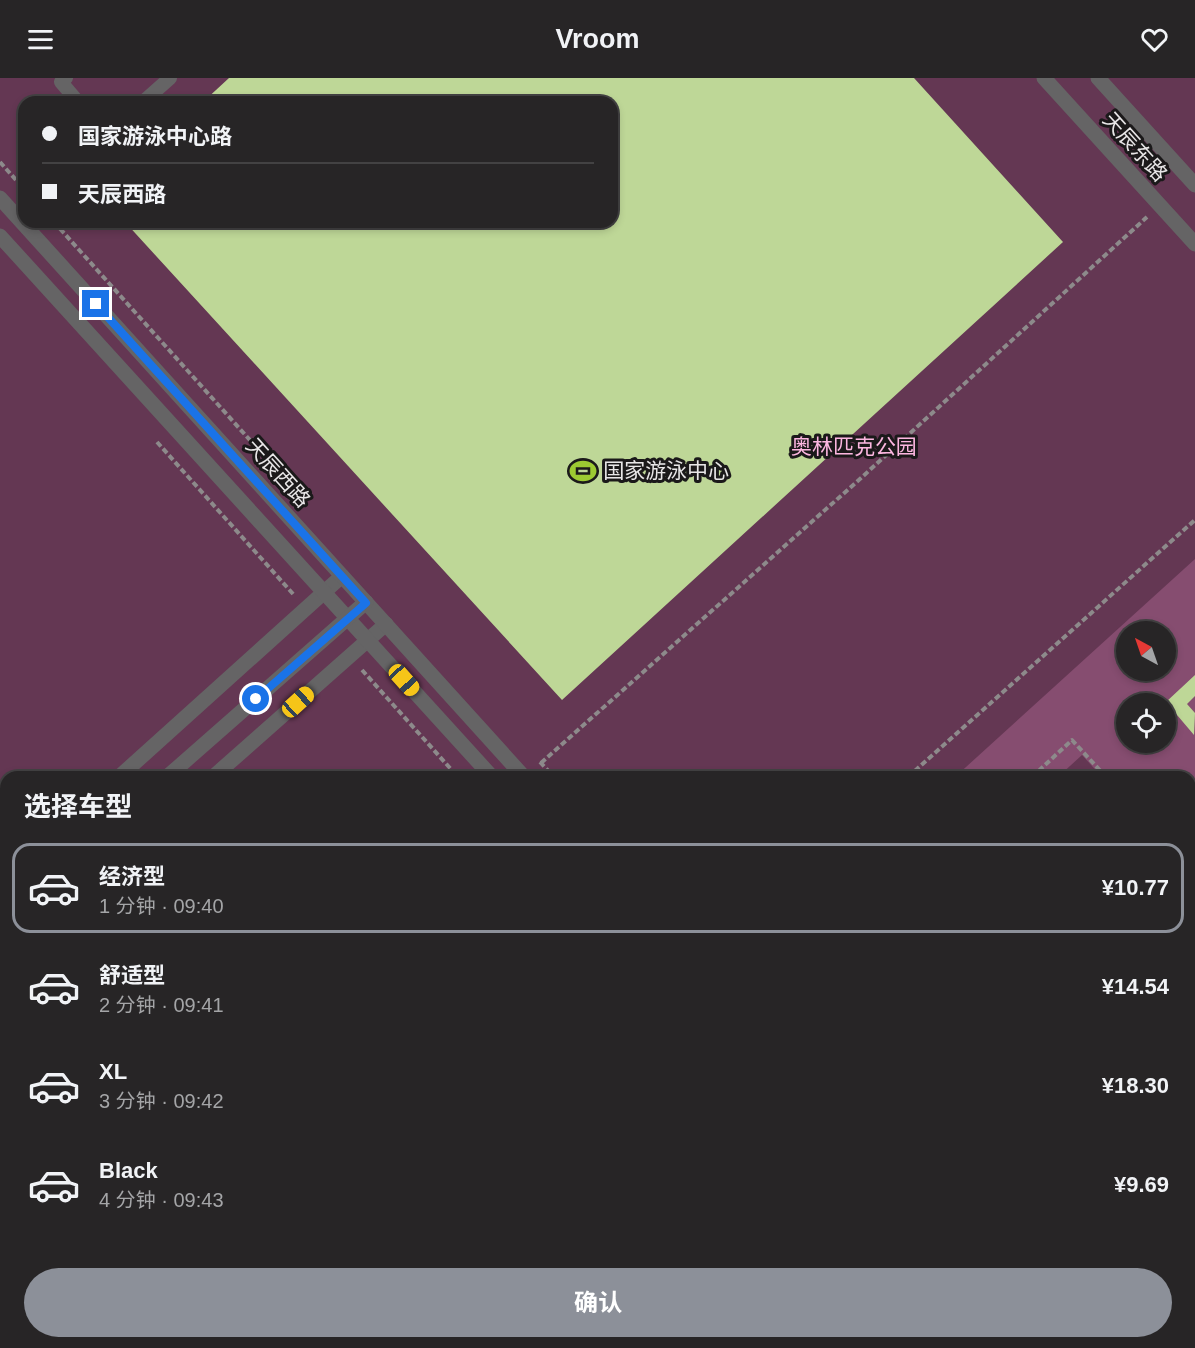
<!DOCTYPE html>
<html lang="zh">
<meta charset="utf-8">
<style>
:root{--surface:#272526;--page:#2f2d2e;--text:#f1f3f6;--muted:#a4a5a7;--line:#434243;--accent:#8c9099}
body{margin:0;font-family:Helvetica,"Noto Sans SC",sans-serif;background:var(--page);color:var(--text);height:100vh;display:flex;flex-direction:column;font-size:22px;white-space:nowrap}
*{box-sizing:border-box;margin:0}
p{font-size:20px;color:var(--muted)}
.icon{flex:none;width:33px;height:33px;fill:none;stroke:currentColor;stroke-width:2;stroke-linecap:round;stroke-linejoin:round}
.map{position:relative;flex:1;overflow:hidden}
.details{position:absolute;left:0px;top:693px;width:1196px;height:578px;display:flex;flex-direction:column;background:var(--surface);border-radius:18px 18px 0 0;box-shadow:0 3px 9px #0003,0 0 0 2px var(--line)}
.details>*{flex:none}
.banner{position:absolute;left:18px;top:18px;width:600px;height:132px;border-radius:18px;box-shadow:0 3px 9px #0003,0 0 0 2px var(--line);display:grid;align-content:center;height:132px;padding:0 24px;background:var(--surface)}
.needle{width:39px;rotate:320deg}
.controls{position:absolute;left:1116px;top:543px;display:grid;gap:12px}
.controls a{display:grid;place-items:center;width:60px;height:60px;border-radius:50%;background:var(--surface);box-shadow:0 3px 9px #0003,0 0 0 2px var(--line);font-size:30px}
.end{position:absolute;width:27px;height:27px;margin:-14px;border:8px solid #1a73e8;background:#fff;box-shadow:0 0 0 3px #fff}
.from{border-radius:50%}
.car{position:absolute;width:18px;height:36px;margin:-18px -9px;border-radius:8px;box-shadow:0 0 4px 2px #0007;background:linear-gradient(#f5c518 24%,#345 0 40%,#f5c518 0 76%,#345 0 86%,#f5c518 0)}
.banner b{display:flex;align-items:center;gap:21px;height:57px;font-size:22px}
.banner b+b{border-top:2px solid var(--line)}
.banner i{width:15px;height:15px;background:var(--text)}
ul{padding:0;list-style:none}
li{display:flex;align-items:center;gap:18px;height:90px;margin:0 12px 9px;padding:0 12px;border:3px solid transparent;border-radius:18px}
li div{flex:1}
li b{display:block;font-size:22px}
li em{font-style:normal;font-weight:700}
li.on{border-color:var(--accent)}
li>.icon{width:54px;height:54px;stroke-width:1.5}
h2{padding:0 24px;font-size:27px;line-height:72px}
.action{display:flex;gap:12px;margin-top:auto;padding:12px 24px}
.action a{flex:1;height:69px;border-radius:36px;background:var(--accent);color:#fff;font-size:24px;font-weight:700;line-height:69px;text-align:center}
header{display:flex;justify-content:space-between;align-items:center;height:78px;padding:0 24px;background:var(--surface);font-size:27px;font-weight:700}
.map>svg:first-child{display:block}
.green{fill:#643753;fill-rule:evenodd}
.forest{fill:#864d70;fill-rule:evenodd}
.building{fill:#bed797}
.lines{fill:none;stroke-linecap:round;stroke-linejoin:round}
.path{stroke:#8d8a8b;stroke-width:4;stroke-dasharray:6 3;stroke-linecap:butt}
.service{stroke:#656465;stroke-width:14}
.minor{stroke:#656465;stroke-width:15}
.tertiary{stroke:#656465;stroke-width:15}
.secondary{stroke:#827f81;stroke-width:15}
.route{stroke:#1a73e8;stroke-width:8}
.labels{text-anchor:middle;stroke-width:6;stroke-linejoin:round;paint-order:stroke}
.street-label{font-size:21px;fill:#e9e7e8;stroke:#1b191a}
.park-label{font-size:21px;fill:#fcb6e0;stroke:#1b191a}
.poi-label{font-size:21px;fill:#e9e7e8;stroke:#1b191a;text-anchor:start}
</style>
<header><svg class="icon" aria-label="menu" viewBox="0 0 24 24"><path d="M4 6h16M4 12h16M4 18h16"/></svg>Vroom<svg class="icon" aria-label="heart" viewBox="0 0 24 24"><path d="M12 20l-8-8c-3-5 5-10 8-4 3-6 11-1 8 4z"/></svg></header>
<div class="map">
<svg width="1195" height="1270" viewBox="0 0 1195 1270">
<rect width="100%" height="100%" fill="#343132"/>
<path class="green" d="M 0,0 L 1195,0 L 1195,1270 L 419,1270 L 414,1265 L 1190,1264 L 1190,699 L 6,699 L 6,814 L 0,807 ZM 24,24 L 612,24 L 612,144 L 24,144 ZM 1126,554 L 1166,554 L 1166,592 L 1126,592 ZM 1126,626 L 1166,626 L 1166,664 L 1126,664 Z"/>
<g class="forest">
<path d="M 1195,481 L 1195,801 L 1190,795 L 1190,699 L 1102,699 L 1082,677 L 1058,699 L 955,699 ZM 1126,554 L 1166,554 L 1166,592 L 1126,592 ZM 1126,626 L 1166,626 L 1166,664 L 1126,664 Z"/>
<polygon points="1190,1183 1195,1189 1195,1270 1087,1270 1082,1265 1190,1264"/>
</g>
<g class="building">
<polygon points="229,0 914,0 1063,164 562,622 125,144 612,144 612,24 203,24"/>
<polygon points="1195,597 1195,618 1187,626 1195,635 1194,657 1166,624"/>
<polygon points="1195,895 1195,908 1190,902"/>
<polygon points="1195,983 1195,1045 1193,1047 1190,1043 1190,988"/>
<polygon points="1195,1082 1195,1122 1190,1116 1190,1087"/>
<polygon points="1190,1125 1195,1131 1190,1137"/>
<polygon points="0,1202 6,1208 6,1264 56,1264 61,1270 0,1270"/>
</g>
<g class="lines">
<g class="path">
<polyline points="0,84 24,111"/>
<polyline points="54,144 284,400"/>
<polyline points="157,364 294,517"/>
<polyline points="362,592 458,699"/>
<polyline points="540,684 554,699"/>
<polyline points="541,685 861,400 1147,139"/>
<polyline points="908,699 1195,442"/>
<polyline points="1032,699 1072,662 1106,699"/>
<polyline points="1190,749 1195,744"/>
<polyline points="1190,791 1195,797"/>
<polyline points="0,1136 6,1143"/>
<polyline points="1190,1215 1195,1221"/>
<polyline points="117,1264 122,1270"/>
<polyline points="357,1264 362,1270"/>
<polyline points="387,1264 392,1270"/>
<polyline points="439,1264 444,1270"/>
<polyline points="886,1264 891,1270"/>
<polyline points="969,1264 974,1270"/>
<polyline points="1064,1264 1069,1270"/>
<polyline points="422,1270 428,1264"/>
<polyline points="646,1270 652,1264"/>
<polyline points="738,1270 744,1264"/>
<polyline points="879,1270 879,1264"/>
<polyline points="1112,1270 1118,1264"/>
</g>
<g class="service">
<polyline points="66,0 61,4 78,24"/>
<polyline points="143,24 170,0"/>
</g>
<g class="minor">
<polyline points="119,699 342,498"/>
<polyline points="213,699 386,546"/>
<polyline points="0,806 6,800"/>
<polyline points="0,888 6,882"/>
</g>
<g class="tertiary">
<polyline points="1044,0 1195,166"/>
<polyline points="1098,0 1195,107"/>
<polyline points="0,120 524,699"/>
<polyline points="0,158 492,699"/>
<polyline points="167,699 366,524"/>
<polyline points="0,846 6,841"/>
<polyline points="1004,1264 1009,1270"/>
<polyline points="1036,1264 1041,1270"/>
<polyline points="699,1270 705,1264"/>
</g>
<g class="secondary">
<polyline points="0,919 6,925"/>
<polyline points="0,1041 6,1047"/>
<polyline points="208,1264 213,1270"/>
<polyline points="311,1264 315,1270"/>
</g>
</g>
<g class="lines">
<polyline class="route" points="96,226 366,525 256,621"/>
</g>
<defs>
<g id="stadium-bare" transform="scale(2.07)"><path d="M0-5a6.5 5 0 1 0 0 10a6.5 5 0 1 0 0-10ZM-3.5-1.8h7v3.6h-7Z" fill="#9cca32" stroke="#1b191a" stroke-width="2.5" paint-order="stroke"/></g>
</defs>
<g fill-rule="evenodd">
<use href="#stadium-bare" x="583" y="393"/>
</g>
<g class="labels">
<g class="street-label">
<text transform="translate(1135 69) rotate(48)" y="7">天辰东路</text>
<text transform="translate(278 395) rotate(48)" y="7">天辰西路</text>
</g>
<g class="park-label">
<text x="854" y="376">奥林匹克公园</text>
</g>
<g class="poi-label">
<text x="603" y="400">国家游泳中心</text>
</g>
</g>
</svg>
<div class="controls">
<a><svg class="needle" viewBox="-14 -14 28 28"><path d="M0-13l5 13h-10z" fill="#e53935"/><path d="M0 13l5-13h-10z" fill="#a4a5a7"/></svg></a>
<a><svg class="icon" aria-label="locate" viewBox="0 0 24 24"><circle cx="12" cy="12" r="6"/><path d="M12 2v4M12 18v4M2 12h4M18 12h4"/></svg></a>
</div>
<i class="end from" style="left:256px;top:621px"></i>
<i class="end" style="left:96px;top:226px"></i>
<i class="car" style="left:404px;top:602px;rotate:138deg"></i>
<i class="car" style="left:298px;top:624px;rotate:48deg"></i>
<div class="banner">
<b><i class="from"></i>国家游泳中心路</b>
<b><i></i>天辰西路</b>
</div>
<section class="details">
<h2>选择车型</h2>
<ul>
<li class="on"><svg class="icon" aria-label="car" viewBox="0 0 24 24"><path d="M5 17H2v-5l4-1 3-4h7l3 4 3 1v5h-3M9 17h6M6 11h13"/><circle cx="7" cy="17" r="2"/><circle cx="17" cy="17" r="2"/></svg><div><b>经济型</b><p>1 分钟 · 09:40</p></div><em>¥10.77</em></li>
<li><svg class="icon" aria-label="car" viewBox="0 0 24 24"><path d="M5 17H2v-5l4-1 3-4h7l3 4 3 1v5h-3M9 17h6M6 11h13"/><circle cx="7" cy="17" r="2"/><circle cx="17" cy="17" r="2"/></svg><div><b>舒适型</b><p>2 分钟 · 09:41</p></div><em>¥14.54</em></li>
<li><svg class="icon" aria-label="car" viewBox="0 0 24 24"><path d="M5 17H2v-5l4-1 3-4h7l3 4 3 1v5h-3M9 17h6M6 11h13"/><circle cx="7" cy="17" r="2"/><circle cx="17" cy="17" r="2"/></svg><div><b>XL</b><p>3 分钟 · 09:42</p></div><em>¥18.30</em></li>
<li><svg class="icon" aria-label="car" viewBox="0 0 24 24"><path d="M5 17H2v-5l4-1 3-4h7l3 4 3 1v5h-3M9 17h6M6 11h13"/><circle cx="7" cy="17" r="2"/><circle cx="17" cy="17" r="2"/></svg><div><b>Black</b><p>4 分钟 · 09:43</p></div><em>¥9.69</em></li>
</ul>
<div class="action"><a>确认</a></div>
</section>
</div>
